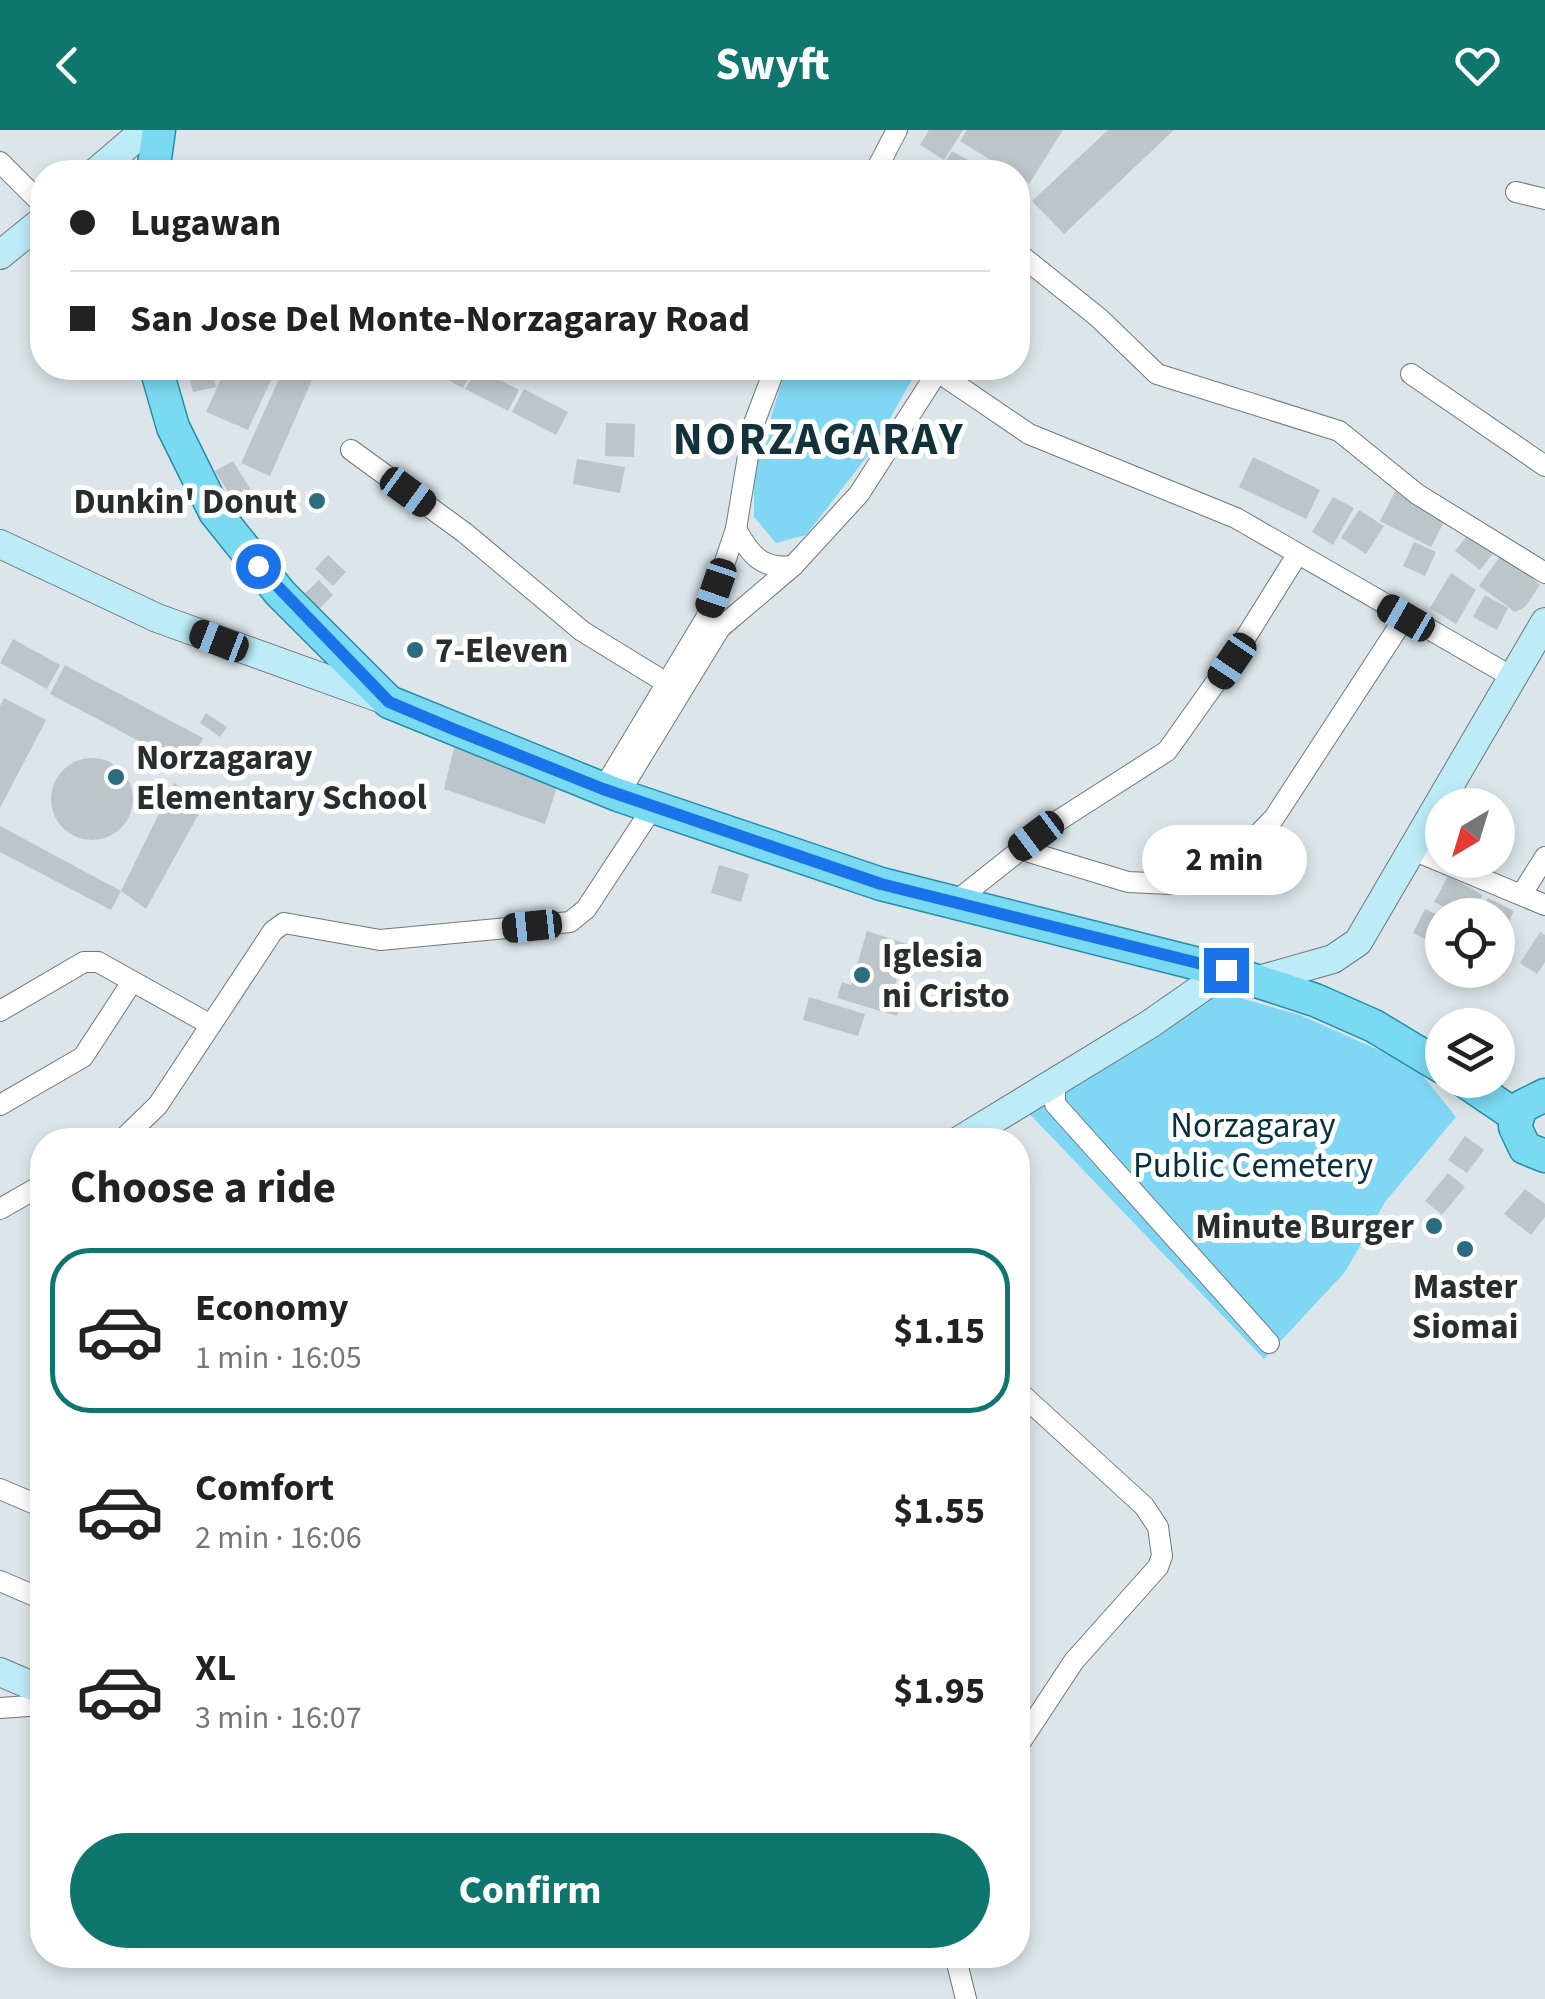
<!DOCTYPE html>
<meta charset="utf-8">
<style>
:root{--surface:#fff;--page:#f6f6f6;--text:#222;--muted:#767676;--line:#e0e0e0;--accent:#0f766e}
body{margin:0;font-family:"Source Sans 3",sans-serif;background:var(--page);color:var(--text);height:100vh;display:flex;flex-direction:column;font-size:38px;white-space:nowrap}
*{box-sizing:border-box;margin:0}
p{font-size:32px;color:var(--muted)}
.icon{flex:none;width:55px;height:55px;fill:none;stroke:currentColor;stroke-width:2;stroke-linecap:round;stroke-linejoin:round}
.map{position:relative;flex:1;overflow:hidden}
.side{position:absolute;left:30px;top:998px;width:1000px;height:840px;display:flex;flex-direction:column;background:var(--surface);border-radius:40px;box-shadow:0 5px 15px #0003}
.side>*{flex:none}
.guide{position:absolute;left:30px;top:30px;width:1000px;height:220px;border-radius:40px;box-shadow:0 5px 15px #0003;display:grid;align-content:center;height:220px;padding:0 40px;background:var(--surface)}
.needle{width:65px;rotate:218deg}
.buttons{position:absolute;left:1425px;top:658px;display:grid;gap:20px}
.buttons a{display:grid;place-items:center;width:90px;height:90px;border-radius:50%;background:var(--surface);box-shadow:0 5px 15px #0003;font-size:50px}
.end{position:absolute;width:45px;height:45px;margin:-22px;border:12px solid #1a73e8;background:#fff;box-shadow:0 0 0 5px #fff}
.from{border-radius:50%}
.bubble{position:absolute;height:70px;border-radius:35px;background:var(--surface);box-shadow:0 5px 15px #0003;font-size:32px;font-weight:700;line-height:70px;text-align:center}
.car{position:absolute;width:30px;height:60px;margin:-30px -15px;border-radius:12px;box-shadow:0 0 8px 2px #0007;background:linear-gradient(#222 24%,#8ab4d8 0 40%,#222 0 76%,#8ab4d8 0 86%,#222 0)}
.guide b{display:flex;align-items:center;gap:35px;height:95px;font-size:38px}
.guide b+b{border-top:2px solid var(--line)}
.guide i{width:25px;height:25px;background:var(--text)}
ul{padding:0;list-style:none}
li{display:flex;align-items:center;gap:30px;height:165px;margin:0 20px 15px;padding:0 20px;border:5px solid transparent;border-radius:40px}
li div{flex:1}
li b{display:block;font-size:38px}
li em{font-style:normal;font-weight:700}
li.on{border-color:var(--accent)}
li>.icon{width:90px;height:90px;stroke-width:1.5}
h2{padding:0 40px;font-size:45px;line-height:120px}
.primary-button{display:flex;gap:20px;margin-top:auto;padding:20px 40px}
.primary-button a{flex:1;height:115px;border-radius:60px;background:var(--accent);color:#fff;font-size:40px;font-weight:700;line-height:115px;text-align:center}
header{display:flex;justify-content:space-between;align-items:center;height:130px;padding:0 40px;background:var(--accent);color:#fff;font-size:45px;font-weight:700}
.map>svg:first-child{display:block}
.green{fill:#7fd7f3}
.building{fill:#bcc6ca}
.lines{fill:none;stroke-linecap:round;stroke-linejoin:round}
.street-casing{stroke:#6e787b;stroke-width:22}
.secondary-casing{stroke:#6e787b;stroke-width:30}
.primary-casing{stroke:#248da8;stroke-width:35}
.street{stroke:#fff;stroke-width:20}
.secondary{stroke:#bdecf8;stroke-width:28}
.primary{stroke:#7adaf2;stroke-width:32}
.route{stroke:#1a73e8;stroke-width:12}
.poi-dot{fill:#2b6c7f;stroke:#fff;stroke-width:4}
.labels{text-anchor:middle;stroke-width:10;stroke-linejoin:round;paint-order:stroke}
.poi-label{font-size:35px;font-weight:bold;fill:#292d2e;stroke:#fff;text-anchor:start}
.park-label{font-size:35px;fill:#05303c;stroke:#fff}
.district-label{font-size:45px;font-weight:bold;letter-spacing:2.5px;fill:#12313b;stroke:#fff}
</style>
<header><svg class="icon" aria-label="back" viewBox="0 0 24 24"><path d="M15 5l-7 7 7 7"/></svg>Swyft<svg class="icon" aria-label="heart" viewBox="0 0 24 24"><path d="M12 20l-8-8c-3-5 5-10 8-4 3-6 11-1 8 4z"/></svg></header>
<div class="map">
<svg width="1545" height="1869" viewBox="0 0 1545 1869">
<rect width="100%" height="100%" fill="#dce6ea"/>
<g class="green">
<polygon points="786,238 910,238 916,242 873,319 806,405 776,413 754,387 754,344"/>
<polygon points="1209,859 1300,885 1415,936 1456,987 1385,1072 1345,1142 1264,1229 1021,975"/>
</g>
<g class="building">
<polygon points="929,0 963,0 944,30 920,15"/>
<polygon points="967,0 1063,0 1029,54 1018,42 1010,42 960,11"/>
<polygon points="1108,0 1174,0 1064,104 1032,71"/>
<polygon points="952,21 989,42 939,42"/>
<polygon points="187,238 211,238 216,257 193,262"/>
<polygon points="226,238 244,238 271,250 248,300 206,282"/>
<polygon points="284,238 316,241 270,346 241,333"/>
<polygon points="425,238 474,238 463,258"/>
<polygon points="478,238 519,260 508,281 465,259"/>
<polygon points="524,259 568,282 556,305 512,282"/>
<polygon points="606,293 635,294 634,327 605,326"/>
<polygon points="1253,327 1320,360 1306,389 1239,357"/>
<polygon points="577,329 625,337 620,363 573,354"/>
<polygon points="233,331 254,365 236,375 215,341"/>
<polygon points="1396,360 1447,386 1431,417 1380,391"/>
<polygon points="1333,367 1354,378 1333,415 1312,402"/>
<polygon points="1359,380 1384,396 1366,424 1341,408"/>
<polygon points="1469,403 1494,422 1480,440 1455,421"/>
<polygon points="1414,412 1436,422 1425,446 1403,436"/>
<polygon points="1503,422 1540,455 1525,477 1515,482 1479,456"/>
<polygon points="328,425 346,442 333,456 315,439"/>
<polygon points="1451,443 1476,460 1456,494 1430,478"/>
<polygon points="319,450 333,465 318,480 303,465"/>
<polygon points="1485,465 1508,478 1497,500 1473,487"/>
<polygon points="13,509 60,535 47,559 0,533"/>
<polygon points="65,535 203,608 188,637 50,564"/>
<polygon points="4,568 46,590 0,678 0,576"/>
<polygon points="206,583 227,597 220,607 200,593"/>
<polygon points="455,614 559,651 545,694 444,659"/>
<circle cx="92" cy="669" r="41"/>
<polygon points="174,653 206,671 146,779 121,761"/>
<polygon points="0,696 121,761 111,780 0,722"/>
<polygon points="719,735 749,744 741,772 711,763"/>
<polygon points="1448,746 1483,765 1472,785 1459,785 1434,772"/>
<polygon points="1488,768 1514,781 1498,813 1498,785 1480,785"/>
<polygon points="1425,779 1442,787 1442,818 1413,803"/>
<polygon points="867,801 907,814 891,869 901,872 897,886 837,868 842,852 851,855"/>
<polygon points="1540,802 1545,805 1545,832 1537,844 1520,833"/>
<polygon points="809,867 865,884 858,906 803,890"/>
<polygon points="1465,1006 1484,1020 1467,1043 1448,1030"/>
<polygon points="1448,1043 1465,1057 1442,1085 1425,1071"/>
<polygon points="1525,1059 1545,1074 1545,1087 1531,1105 1504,1084"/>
</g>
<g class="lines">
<g class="street-casing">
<g id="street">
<polyline points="0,32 42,74"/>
<polyline points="875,42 897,0"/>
<polyline points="1516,62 1545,69"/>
<polyline points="1018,123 1099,188 1157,244 1339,301 1417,364 1545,443"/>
<polyline points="932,238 1029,304 1236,388 1514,548"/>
<polyline points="1411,244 1545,336"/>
<polyline points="351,320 465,403 582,501 665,552"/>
<path d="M 736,399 C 750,424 761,440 793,436"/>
<polyline points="603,659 706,488 736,399 753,296 775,238"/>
<polyline points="618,665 720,498 793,436 859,364 940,238"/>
<polyline points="1019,719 1128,752 1171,754 1246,717 1274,688 1405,487"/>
<polyline points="1413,720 1545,775"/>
<polyline points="1523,762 1545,727"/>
<polyline points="951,775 1053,694 1167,621 1231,531 1297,425"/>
<polyline points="0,881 84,832 98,832 211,895"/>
<polyline points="1055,953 1055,974 1269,1213"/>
<polyline points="0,975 83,927 132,852"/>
<polyline points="122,1010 158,975 273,801 284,793 380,810 570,792 586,779 653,677"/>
<polyline points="0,1079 42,1055"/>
<polyline points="1018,1261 1144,1376 1158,1397 1162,1426 1158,1437 1074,1531 1018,1616"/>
<polyline points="0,1359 42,1377"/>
<polyline points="0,1451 42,1469"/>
<polyline points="0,1578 42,1575"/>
<polyline points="955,1825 966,1869"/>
</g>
</g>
<g class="secondary-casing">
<g id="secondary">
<polyline points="96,42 145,0"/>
<polyline points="0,125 42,91"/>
<polyline points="0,414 157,488 388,571"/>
<polyline points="1255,851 1333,829 1358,812 1545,492"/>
<polyline points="960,1010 1150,894 1226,841"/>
<polyline points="0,1542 42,1560"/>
</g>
</g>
<g class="primary-casing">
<g id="primary">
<polyline points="153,42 159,0"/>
<polyline points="156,238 173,297 215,382 280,463 389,572 618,665 881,754 1226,841 1315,870 1374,896 1442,937"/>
<polyline points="1463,950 1516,986"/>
<polyline points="1545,965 1521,977 1515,997 1525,1018 1545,1026"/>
</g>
</g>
<use href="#street" class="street"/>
<use href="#secondary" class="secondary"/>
<use href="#primary" class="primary"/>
</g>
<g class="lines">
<polyline class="route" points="258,436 389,572 453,599 603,659 881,754 1226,840"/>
</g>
<g class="poi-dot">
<circle cx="317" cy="371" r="10"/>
<circle cx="415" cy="520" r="10"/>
<circle cx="116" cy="647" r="10"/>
<circle cx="862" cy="845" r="10"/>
<circle cx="1434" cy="1096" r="10"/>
<circle cx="1465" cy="1119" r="10"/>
</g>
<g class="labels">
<g class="poi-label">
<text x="297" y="383" text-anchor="end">Dunkin' Donut</text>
<text x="435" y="532">7-Eleven</text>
<text x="136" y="639">Norzagaray<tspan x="136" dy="40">Elementary School</tspan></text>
<text x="882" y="837">Iglesia<tspan x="882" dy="40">ni Cristo</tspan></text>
<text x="1414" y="1108" text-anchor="end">Minute Burger</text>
<text x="1465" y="1168" text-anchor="middle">Master<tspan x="1465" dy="40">Siomai</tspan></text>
</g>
<g class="park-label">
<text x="1253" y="1007">Norzagaray<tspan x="1253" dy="40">Public Cemetery</tspan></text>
</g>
<g class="district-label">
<text x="819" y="324">NORZAGARAY</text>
</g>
</g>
</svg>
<div class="buttons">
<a><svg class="needle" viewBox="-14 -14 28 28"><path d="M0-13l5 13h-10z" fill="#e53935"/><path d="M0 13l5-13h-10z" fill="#767676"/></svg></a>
<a><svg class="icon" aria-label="locate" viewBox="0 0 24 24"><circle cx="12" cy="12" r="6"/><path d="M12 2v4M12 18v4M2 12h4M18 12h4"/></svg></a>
<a><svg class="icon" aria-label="layers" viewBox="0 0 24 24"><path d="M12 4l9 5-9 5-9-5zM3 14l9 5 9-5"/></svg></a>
</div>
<i class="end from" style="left:258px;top:436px"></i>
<i class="end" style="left:1226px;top:840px"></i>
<div class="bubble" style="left:1142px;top:695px;width:165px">2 min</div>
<i class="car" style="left:408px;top:362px;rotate:126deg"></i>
<i class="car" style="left:716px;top:458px;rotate:199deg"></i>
<i class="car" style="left:1406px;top:488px;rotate:300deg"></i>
<i class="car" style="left:219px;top:511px;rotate:291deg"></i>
<i class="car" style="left:1232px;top:531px;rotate:214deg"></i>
<i class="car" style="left:1036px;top:706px;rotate:233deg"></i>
<i class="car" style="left:532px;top:796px;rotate:264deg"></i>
<div class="guide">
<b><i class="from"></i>Lugawan</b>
<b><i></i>San Jose Del Monte-Norzagaray Road</b>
</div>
<section class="side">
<h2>Choose a ride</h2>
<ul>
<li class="on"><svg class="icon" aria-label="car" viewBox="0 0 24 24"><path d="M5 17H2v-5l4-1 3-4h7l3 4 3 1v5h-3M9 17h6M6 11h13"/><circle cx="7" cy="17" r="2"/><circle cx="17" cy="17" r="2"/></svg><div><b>Economy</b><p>1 min · 16:05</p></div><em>$1.15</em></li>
<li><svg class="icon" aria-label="car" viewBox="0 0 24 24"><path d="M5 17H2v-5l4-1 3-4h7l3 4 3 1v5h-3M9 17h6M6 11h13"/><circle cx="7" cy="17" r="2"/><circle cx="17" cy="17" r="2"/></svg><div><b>Comfort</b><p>2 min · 16:06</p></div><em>$1.55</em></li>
<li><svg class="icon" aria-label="car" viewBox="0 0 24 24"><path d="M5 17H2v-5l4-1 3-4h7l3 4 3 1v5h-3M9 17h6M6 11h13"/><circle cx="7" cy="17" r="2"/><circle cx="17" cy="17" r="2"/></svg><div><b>XL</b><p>3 min · 16:07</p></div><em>$1.95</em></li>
</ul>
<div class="primary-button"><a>Confirm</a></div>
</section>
</div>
